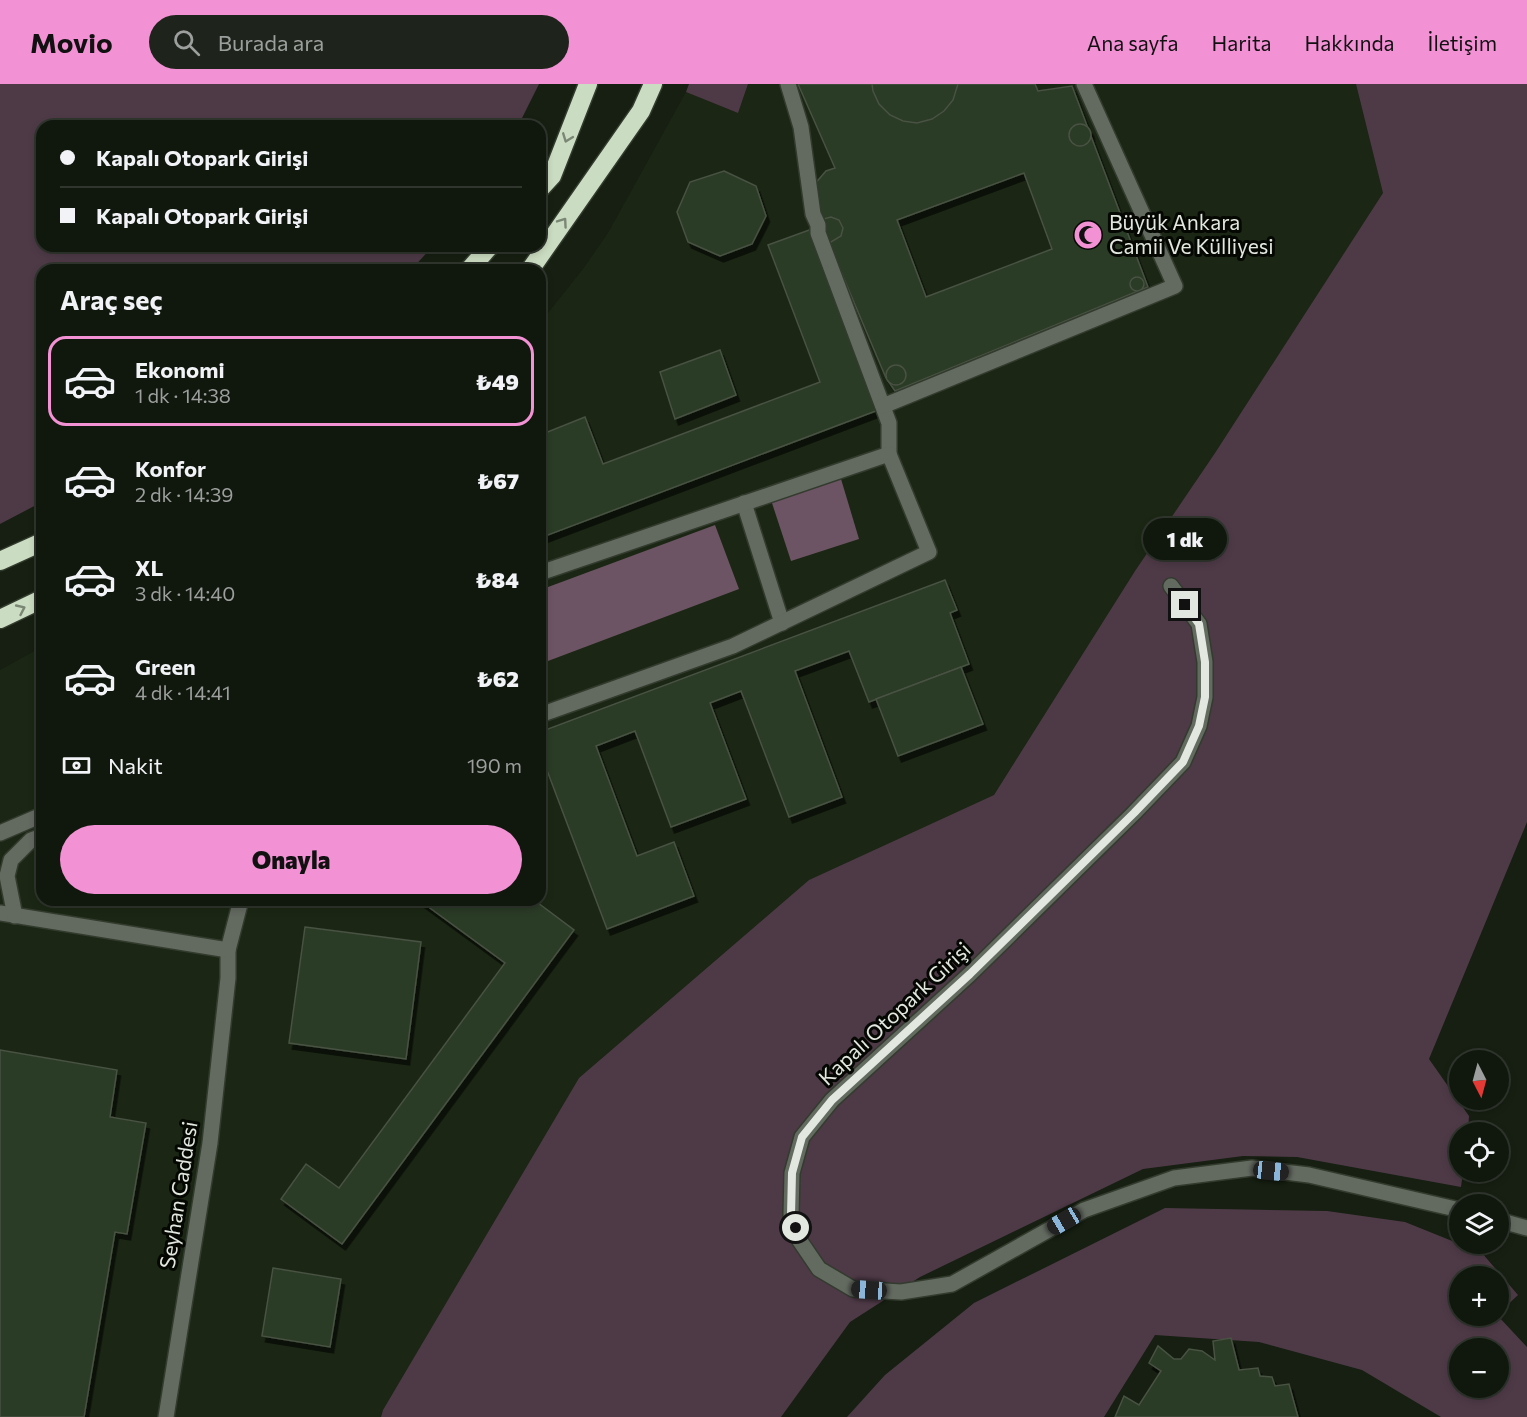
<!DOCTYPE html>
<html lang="tr">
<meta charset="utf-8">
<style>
:root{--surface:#10170d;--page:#1e241b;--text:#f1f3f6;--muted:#9c9f9d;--line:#30362e;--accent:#f391d5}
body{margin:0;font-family:Commissioner,sans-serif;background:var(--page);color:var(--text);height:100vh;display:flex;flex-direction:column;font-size:22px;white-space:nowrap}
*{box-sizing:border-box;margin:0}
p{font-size:20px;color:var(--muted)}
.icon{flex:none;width:33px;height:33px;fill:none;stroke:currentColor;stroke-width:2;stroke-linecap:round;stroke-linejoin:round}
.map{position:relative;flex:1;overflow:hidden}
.side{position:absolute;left:36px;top:180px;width:510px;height:642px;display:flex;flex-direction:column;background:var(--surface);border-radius:18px;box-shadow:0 3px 9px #0003,0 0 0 2px var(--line)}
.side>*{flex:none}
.top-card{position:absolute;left:36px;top:36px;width:510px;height:132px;border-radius:18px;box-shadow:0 3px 9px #0003,0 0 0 2px var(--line);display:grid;align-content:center;height:132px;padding:0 24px;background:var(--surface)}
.needle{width:39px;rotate:174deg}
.controls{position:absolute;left:1449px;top:966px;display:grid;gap:12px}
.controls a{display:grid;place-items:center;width:60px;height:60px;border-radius:50%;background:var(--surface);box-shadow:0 3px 9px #0003,0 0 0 2px var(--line);font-size:30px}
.end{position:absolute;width:27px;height:27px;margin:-14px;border:8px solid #e2e8df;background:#111;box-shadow:0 0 0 3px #111}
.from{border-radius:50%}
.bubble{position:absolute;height:42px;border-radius:21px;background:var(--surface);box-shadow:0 3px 9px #0003,0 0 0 2px var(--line);font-size:20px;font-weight:800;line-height:42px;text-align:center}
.car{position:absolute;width:18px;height:36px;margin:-18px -9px;border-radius:8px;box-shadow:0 0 4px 2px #0007;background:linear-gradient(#222 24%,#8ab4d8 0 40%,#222 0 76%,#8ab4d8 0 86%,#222 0)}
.top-card b{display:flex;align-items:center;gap:21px;height:57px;font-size:22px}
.top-card b+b{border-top:2px solid var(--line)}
.top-card i{width:15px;height:15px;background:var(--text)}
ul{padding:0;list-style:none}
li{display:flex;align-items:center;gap:18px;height:90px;margin:0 12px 9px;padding:0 12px;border:3px solid transparent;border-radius:18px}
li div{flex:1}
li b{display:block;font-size:22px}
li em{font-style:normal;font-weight:800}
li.on{border-color:var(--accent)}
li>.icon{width:54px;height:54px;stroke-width:1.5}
h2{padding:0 24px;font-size:27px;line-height:72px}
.pay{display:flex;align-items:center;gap:15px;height:66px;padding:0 24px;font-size:22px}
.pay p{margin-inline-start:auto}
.cta{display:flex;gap:12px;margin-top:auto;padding:12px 24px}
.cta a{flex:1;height:69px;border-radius:36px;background:var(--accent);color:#111;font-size:24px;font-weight:800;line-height:69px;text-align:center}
header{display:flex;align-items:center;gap:36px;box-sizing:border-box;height:84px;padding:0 30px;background:var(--accent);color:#111}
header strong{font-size:28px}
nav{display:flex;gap:33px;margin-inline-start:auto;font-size:21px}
.search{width:420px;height:54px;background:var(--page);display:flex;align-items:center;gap:15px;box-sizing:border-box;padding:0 21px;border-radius:33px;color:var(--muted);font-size:22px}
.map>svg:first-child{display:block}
.built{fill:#1b2714}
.green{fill:#4e3a47;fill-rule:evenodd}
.water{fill:#6d5464}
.building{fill:#2c3a25;stroke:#485243;stroke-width:1.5;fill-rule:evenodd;filter:url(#shadow)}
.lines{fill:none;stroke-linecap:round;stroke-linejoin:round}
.minor-casing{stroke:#333b2e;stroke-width:18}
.highway-casing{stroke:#333b2e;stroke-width:21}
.minor{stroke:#636a60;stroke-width:15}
.highway{stroke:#cadcc1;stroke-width:18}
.oneway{stroke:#7b8775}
.route{stroke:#e2e8df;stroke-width:8}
.labels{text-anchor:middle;stroke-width:6;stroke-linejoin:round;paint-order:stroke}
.poi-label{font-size:21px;fill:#e2e8df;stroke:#050703;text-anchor:start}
.street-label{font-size:21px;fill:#e2e8df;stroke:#050703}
</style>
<header>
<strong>Movio</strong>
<div class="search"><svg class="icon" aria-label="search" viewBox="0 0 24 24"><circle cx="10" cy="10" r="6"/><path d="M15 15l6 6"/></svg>Burada ara</div>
<nav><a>Ana sayfa</a><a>Harita</a><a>Hakkında</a><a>İletişim</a></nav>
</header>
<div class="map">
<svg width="1527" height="1333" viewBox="0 0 1527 1333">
<defs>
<filter id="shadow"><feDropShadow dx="3.5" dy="6" stdDeviation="0" flood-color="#0009"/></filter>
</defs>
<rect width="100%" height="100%" fill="#161f11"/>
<polygon class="built" points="748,0 1356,0 1383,109 1215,369 1135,487 994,711 809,796 579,994 383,1326 381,1333 0,1333 0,586 42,563 42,816 540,816 540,239 583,185 608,149 686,8 738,29"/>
<g class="green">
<polygon points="0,0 539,0 518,42 42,42 42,162 433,162 411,186 42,186 42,418 0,440"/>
<polygon points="689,0 748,0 738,29 686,8"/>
<polygon points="1356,0 1527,0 1527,738 1429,975 1469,1032 1468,1048 1460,1048 1460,1088 1463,1088 1461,1103 1297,1073 1243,1072 1143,1085 920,1193 850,1238 781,1333 381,1333 383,1326 579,994 809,796 994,711 1135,487 1215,369 1383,109"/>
<path d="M 1165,1124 L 1327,1127 L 1405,1138 L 1482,1169 L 1518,1211 L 1499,1229 L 1498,1192 L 1460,1192 L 1460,1232 L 1498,1232 L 1527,1263 L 1527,1333 L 1441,1333 L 1362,1286 L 1259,1258 L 1155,1251 L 1104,1333 L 847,1333 L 885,1291 L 974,1219 ZM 1460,1264 L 1498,1264 L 1498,1304 L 1460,1304 Z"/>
</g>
<g class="water">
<polygon points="841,395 859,455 791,477 771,416"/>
<polygon points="715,441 739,505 540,580 540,506"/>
</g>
<g class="building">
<path d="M 798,0 L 1035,0 L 1038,7 L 1072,2 L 1148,203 L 895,307 L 886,294 L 820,138 L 813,102 L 826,87 L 835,84 ZM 1024,89 L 1052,165 L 926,213 L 897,136 Z"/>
<polygon points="872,0 958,0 953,16 944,27 932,35 917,39 903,37 890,31 879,20 873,7"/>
<circle cx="1080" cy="51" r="11"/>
<polygon points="724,87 756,102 766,132 752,160 720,172 688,158 677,128 690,98"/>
<polygon points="831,133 839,136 843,144 841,152 831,158 826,158 823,135"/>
<polygon points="812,145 881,325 540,454 540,351 585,333 603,380 820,298 768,161"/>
<circle cx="1137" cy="200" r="7"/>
<polygon points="720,266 736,311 675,335 660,288"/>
<circle cx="896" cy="291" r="10"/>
<polygon points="945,496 957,526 950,529 969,580 869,618 849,567 795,587 842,713 789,733 741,607 710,619 746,715 671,743 635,647 596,662 637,772 674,758 694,812 607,845 545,681 540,683 540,648"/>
<polygon points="961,583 983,640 898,672 876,615"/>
<polygon points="419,816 534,816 574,846 342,1160 281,1115 306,1080 339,1104 505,879"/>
<polygon points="305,843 421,858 406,975 289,959"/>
<polygon points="0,966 117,986 110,1033 146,1039 127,1150 115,1148 84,1333 0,1333"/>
<polygon points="273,1184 341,1195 330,1263 262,1252"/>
<polygon points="1231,1254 1239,1286 1258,1284 1260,1292 1272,1293 1275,1302 1289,1300 1298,1333 1115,1333 1124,1312 1139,1321 1161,1287 1149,1279 1158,1262 1174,1275 1181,1275 1189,1265 1202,1267 1215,1276 1213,1257"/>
</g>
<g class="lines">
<g class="minor-casing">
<g id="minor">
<polyline points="788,0 801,43 813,130 818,141 818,149 889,339 889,370"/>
<polyline points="883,322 1175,202 1084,0"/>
<polyline points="744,419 782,539"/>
<polyline points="540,489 889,370 929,468 733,562 540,631"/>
<polyline points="1171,502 1199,540 1205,578 1205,613 1199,642 1183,678 1134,729 970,890 832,1016 802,1053 792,1089 791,1131 800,1157 819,1185 853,1205 901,1208 952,1200 1084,1126 1174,1094 1252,1084 1309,1091 1460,1126"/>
<polyline points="0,749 42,731"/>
<polyline points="0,829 228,866 228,894 210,1059 166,1333"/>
<polyline points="15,832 7,792 11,776 31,756 42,752"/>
<polyline points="228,866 241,816"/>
<polyline points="1498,1136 1527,1144"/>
</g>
</g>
<g class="highway-casing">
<g id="highway">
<polyline points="540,105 552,92 588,0"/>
<polyline points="469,186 490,162"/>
<polyline points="530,186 641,27 653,0"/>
<polyline points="0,477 42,458"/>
<polyline points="0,535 42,515"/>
</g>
</g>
<use href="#minor" class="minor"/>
<use href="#highway" class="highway"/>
</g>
<defs><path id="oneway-chevron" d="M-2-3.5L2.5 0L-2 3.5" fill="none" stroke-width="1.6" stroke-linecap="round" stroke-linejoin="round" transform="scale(1.5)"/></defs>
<g class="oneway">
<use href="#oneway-chevron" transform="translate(567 54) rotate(111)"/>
<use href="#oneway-chevron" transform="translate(563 138) rotate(-55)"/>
<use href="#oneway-chevron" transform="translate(21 525) rotate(-25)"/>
</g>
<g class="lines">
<polyline class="route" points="796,1144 791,1131 792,1089 802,1053 832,1016 970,890 1134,729 1183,678 1199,642 1205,613 1205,578 1199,540 1185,521"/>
</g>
<defs>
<g id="mosque-disc" transform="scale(1.5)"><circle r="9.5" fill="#f391d5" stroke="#050703"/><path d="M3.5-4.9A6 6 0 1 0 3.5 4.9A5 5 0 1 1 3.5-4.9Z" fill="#111"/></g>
</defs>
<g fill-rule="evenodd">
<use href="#mosque-disc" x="1088" y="151"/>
</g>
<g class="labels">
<g class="poi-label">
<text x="1109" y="146">Büyük Ankara<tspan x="1109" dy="24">Camii Ve Külliyesi</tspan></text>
</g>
<g class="street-label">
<text transform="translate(895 930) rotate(-43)" y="7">Kapalı Otopark Girişi</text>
<text transform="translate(179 1111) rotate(-81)" y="7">Seyhan Caddesi</text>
</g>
</g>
</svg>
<div class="controls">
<a><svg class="needle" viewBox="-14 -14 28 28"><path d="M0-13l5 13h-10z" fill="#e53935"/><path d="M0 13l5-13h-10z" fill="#9c9f9d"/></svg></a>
<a><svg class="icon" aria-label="locate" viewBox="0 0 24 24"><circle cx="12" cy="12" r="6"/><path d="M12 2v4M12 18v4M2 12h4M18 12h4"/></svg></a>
<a><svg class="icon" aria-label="layers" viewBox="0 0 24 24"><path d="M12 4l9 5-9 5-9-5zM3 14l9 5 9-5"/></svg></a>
<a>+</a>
<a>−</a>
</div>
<i class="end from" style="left:796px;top:1144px"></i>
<i class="end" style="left:1185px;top:521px"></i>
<div class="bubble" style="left:1143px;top:434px;width:84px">1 dk</div>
<i class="car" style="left:1271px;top:1087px;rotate:96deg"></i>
<i class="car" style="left:1064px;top:1137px;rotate:240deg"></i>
<i class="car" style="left:869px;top:1206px;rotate:274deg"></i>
<div class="top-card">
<b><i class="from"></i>Kapalı Otopark Girişi</b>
<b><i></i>Kapalı Otopark Girişi</b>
</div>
<section class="side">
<h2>Araç seç</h2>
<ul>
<li class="on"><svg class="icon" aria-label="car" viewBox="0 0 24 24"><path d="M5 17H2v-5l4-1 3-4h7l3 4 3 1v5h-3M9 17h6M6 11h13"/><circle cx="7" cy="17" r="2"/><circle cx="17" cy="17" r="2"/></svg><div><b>Ekonomi</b><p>1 dk · 14:38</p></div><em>₺49</em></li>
<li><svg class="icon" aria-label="car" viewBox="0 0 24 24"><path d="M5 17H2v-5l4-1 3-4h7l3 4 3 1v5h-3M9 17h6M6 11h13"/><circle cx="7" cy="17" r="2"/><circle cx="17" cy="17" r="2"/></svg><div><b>Konfor</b><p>2 dk · 14:39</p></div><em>₺67</em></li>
<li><svg class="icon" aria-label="car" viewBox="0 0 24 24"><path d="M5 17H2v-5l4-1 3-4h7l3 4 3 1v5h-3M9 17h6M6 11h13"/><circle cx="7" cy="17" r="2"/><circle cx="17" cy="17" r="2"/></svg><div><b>XL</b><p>3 dk · 14:40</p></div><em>₺84</em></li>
<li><svg class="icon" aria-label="car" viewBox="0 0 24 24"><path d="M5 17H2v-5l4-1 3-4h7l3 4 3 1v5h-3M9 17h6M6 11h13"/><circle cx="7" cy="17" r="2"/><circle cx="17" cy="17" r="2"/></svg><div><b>Green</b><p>4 dk · 14:41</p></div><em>₺62</em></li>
</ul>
<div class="pay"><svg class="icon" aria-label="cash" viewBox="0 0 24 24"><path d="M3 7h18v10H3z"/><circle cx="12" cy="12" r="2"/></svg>Nakit<p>190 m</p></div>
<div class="cta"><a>Onayla</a></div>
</section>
</div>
